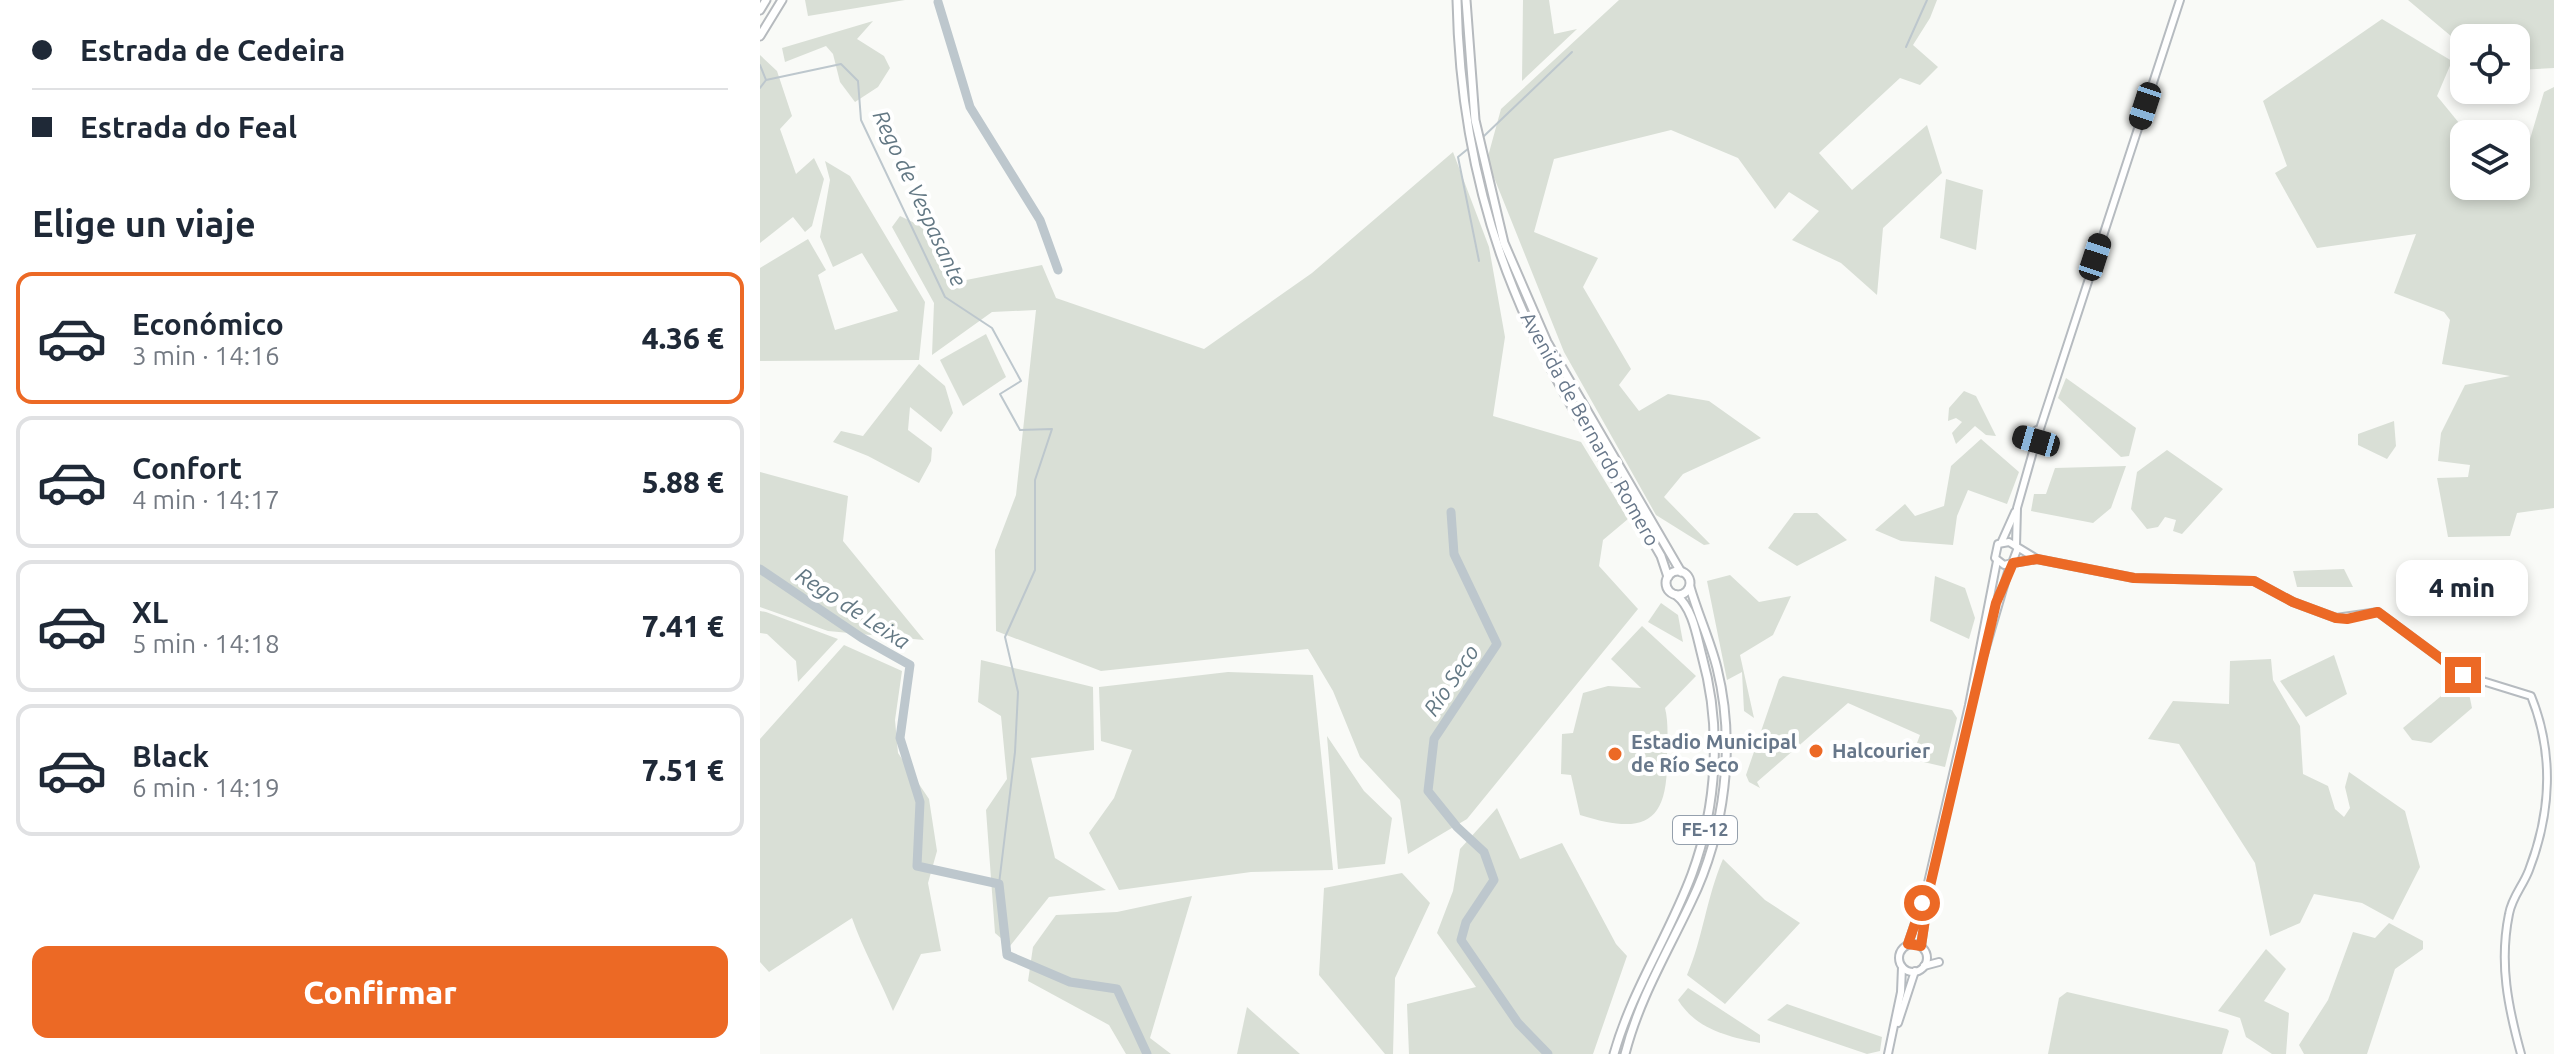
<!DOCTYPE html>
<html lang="es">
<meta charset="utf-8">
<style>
:root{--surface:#fff;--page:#f6f6f7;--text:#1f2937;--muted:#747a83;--line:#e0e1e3;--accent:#ec6925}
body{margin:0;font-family:Ubuntu,sans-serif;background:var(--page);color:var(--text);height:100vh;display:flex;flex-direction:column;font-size:30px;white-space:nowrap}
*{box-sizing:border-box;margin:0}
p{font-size:26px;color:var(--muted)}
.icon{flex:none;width:44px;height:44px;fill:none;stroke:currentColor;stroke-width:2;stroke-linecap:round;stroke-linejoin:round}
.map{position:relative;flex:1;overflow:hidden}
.details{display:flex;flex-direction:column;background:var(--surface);width:760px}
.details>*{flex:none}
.banner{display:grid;align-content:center;height:176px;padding:0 32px;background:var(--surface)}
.controls{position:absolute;left:1690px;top:24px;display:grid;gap:16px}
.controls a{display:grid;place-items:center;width:80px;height:80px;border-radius:16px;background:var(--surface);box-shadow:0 4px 12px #0003;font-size:40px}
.end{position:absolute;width:36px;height:36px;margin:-18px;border:10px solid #ec6925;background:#fff;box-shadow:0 0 0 4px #fff}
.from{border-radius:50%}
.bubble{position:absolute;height:56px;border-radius:16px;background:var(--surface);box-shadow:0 4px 12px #0003;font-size:26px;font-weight:800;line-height:56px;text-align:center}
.car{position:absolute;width:24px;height:48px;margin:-24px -12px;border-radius:10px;box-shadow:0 0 6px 2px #0007;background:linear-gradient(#222 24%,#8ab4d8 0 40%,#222 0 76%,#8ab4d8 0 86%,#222 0)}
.banner b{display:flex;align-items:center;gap:28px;height:76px;font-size:30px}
.banner b+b{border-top:2px solid var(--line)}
.banner i{width:20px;height:20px;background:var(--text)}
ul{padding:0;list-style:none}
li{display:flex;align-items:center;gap:24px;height:132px;margin:0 16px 12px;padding:0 16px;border:4px solid var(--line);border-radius:16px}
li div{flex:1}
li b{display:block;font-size:30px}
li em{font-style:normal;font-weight:800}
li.on{border-color:var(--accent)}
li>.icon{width:72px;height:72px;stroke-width:1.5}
h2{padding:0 32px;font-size:36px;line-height:96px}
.primary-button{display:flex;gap:16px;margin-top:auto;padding:16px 32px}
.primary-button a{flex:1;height:92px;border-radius:16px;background:var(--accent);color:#fff;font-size:32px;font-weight:800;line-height:92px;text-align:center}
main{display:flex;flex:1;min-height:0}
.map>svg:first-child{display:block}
.green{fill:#d9dfd6}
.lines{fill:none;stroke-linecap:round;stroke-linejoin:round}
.stream{stroke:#bdc7cd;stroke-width:2}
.river{stroke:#bdc7cd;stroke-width:9}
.major-casing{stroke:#b6bbc0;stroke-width:10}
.highway-casing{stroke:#b6babe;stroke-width:11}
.major{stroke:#fff;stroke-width:6}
.highway{stroke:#fff;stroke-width:7}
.route{stroke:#ec6925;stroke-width:10}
.poi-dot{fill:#ec6925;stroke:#fff;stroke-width:3}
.labels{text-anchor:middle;stroke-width:8;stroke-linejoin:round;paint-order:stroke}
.shield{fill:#fff;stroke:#95a0ad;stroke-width:2}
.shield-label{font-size:18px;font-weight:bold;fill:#67778a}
.street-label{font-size:20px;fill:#67778a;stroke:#fff}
.poi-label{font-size:20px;font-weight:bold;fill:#67778a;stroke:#fff;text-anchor:start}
.water-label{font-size:22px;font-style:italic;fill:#637884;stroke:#fff}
</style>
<main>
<section class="details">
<div class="banner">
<b><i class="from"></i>Estrada de Cedeira</b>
<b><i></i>Estrada do Feal</b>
</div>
<h2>Elige un viaje</h2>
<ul>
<li class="on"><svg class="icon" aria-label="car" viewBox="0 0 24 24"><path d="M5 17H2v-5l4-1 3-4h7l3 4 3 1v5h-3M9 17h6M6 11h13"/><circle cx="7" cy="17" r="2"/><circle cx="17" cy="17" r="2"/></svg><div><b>Económico</b><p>3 min · 14:16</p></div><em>4.36 €</em></li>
<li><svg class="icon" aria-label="car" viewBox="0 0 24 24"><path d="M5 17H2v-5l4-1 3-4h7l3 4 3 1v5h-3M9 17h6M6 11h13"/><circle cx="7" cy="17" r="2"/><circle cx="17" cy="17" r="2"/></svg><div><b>Confort</b><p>4 min · 14:17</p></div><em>5.88 €</em></li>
<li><svg class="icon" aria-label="car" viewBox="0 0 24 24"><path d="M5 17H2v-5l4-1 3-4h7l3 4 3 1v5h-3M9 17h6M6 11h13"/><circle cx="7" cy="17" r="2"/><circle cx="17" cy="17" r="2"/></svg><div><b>XL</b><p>5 min · 14:18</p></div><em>7.41 €</em></li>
<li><svg class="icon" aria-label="car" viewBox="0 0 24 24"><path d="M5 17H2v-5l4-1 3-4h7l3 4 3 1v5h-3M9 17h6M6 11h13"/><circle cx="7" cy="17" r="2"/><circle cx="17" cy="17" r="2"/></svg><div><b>Black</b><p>6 min · 14:19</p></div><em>7.51 €</em></li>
</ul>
<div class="primary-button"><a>Confirmar</a></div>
</section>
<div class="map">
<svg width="1794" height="1054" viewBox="0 0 1794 1054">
<rect width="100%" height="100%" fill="#f9faf7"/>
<g class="green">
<polygon points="45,0 145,0 48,16"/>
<polygon points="763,0 789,0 794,34 817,29 762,81"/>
<polygon points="859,0 1177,0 1170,18 1153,45 1178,67 1160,85 1140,78 1059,153 1092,190 1167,125 1182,173 1123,228 1117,295 1081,263 1032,240 1059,211 1029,192 1015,209 978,158 911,130 794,159 774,232 838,258 823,287 871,369 859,385 879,411 908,394 949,401 1001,438 923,474 904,497 950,544 944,545 896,515 804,352 727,160 741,109"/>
<polygon points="1648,0 1794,0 1794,68 1756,70 1756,38 1704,38 1704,47"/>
<polygon points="1622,19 1692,61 1677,96 1708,134 1704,134 1704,186 1756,186 1784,92 1794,87 1794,508 1757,513 1750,536 1688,537 1677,478 1708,477 1710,465 1678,461 1681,433 1705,385 1750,376 1682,364 1690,320 1684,312 1634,293 1656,234 1557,248 1515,173 1527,166 1503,101"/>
<polygon points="113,21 97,39 124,56 130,68 118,87 95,102 80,82 73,54 66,46 25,62 22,48"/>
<polygon points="0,55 17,71 32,116 20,129 36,174 54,158 64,179 52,226 45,232 33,217 0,243"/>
<polygon points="693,152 729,247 745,337 733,416 821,442 868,519 843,540 839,566 878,609 707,819 648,854 640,800 600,757 573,691 548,649 341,671 236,631 235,550 256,495 276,310 232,312 172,355 174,303 132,227 140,216 167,229 191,283 282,265 296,298 444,349 552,273"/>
<polygon points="65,161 90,176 165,302 159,360 0,361 0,268 48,239 66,270 58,275 75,330 138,311 102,253 73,267 60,237 70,180"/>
<polygon points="1186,179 1223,190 1216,250 1180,238"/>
<polygon points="226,334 246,377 203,406 180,360"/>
<polygon points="159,364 185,386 193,413 181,432 150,407 148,430 172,448 171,461 159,483 108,456 73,442 81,431 103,436"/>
<polygon points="1306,378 1376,428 1369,456 1361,457 1298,398"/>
<polygon points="1204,391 1216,396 1236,436 1226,435 1215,426 1196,444 1192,433 1202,422 1196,418 1188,421 1189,408"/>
<polygon points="1634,421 1636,446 1627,459 1598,445 1598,434"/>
<polygon points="1221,439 1259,472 1247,504 1208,490 1197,516 1193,545 1141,541 1115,530 1145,504 1155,516 1184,506 1191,466"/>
<polygon points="1407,450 1463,489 1422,534 1413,531 1416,520 1405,517 1398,527 1387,529 1371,509 1377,472"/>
<polygon points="1366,466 1351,508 1333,523 1271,511 1274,494 1286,494 1295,468"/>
<polygon points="0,472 88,496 83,541 164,640 68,631 0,607"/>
<polygon points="1034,513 1057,513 1087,540 1037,566 1008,548"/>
<polygon points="1584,569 1593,587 1537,587 1533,571"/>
<polygon points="970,575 999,602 1031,596 1013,635 980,655 994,718 984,711 982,672 967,680 947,581"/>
<polygon points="1175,576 1205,588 1215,618 1209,639 1170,621"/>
<polygon points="901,603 918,615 923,642 888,622"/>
<polygon points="0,611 6,612 78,639 38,682 36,661 7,634 0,633"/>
<path d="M 882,626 L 936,676 L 905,708 C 909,724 907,742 907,758 C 908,827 881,834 820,815 L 811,775 L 801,774 L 802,734 L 813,733 L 823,693 L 848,686 L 881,688 L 851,659 Z"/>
<path d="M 84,645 L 142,671 L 135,720 L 138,753 L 169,799 L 177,851 L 168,883 L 181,951 L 161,954 L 133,1011 C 120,979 103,950 92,918 L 9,972 L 0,962 L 0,739 Z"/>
<polygon points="1574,655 1587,694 1546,717 1520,681"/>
<polygon points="1511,659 1513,680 1540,726 1543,774 1568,786 1575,809 1584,817 1590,808 1585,787 1589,772 1645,811 1660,867 1633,920 1602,903 1554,894 1540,923 1510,936 1495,863 1419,744 1388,739 1413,701 1469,704 1470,661"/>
<polygon points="221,660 333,687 334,750 271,758 295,858 346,890 289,897 250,946 235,933 226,810 247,779 241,716 218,702"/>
<polygon points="468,672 553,675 573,870 491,872 359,890 329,833 354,798 372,750 341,741 339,687"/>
<polygon points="1023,676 1192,710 1197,718 1185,767 1151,759 1160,735 1088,703 997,782 1000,788 989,782 986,775 1019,679"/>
<polygon points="1699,681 1707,684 1712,708 1671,743 1652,740 1643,728"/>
<polygon points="567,736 604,791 632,818 625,864 578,869"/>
<polygon points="737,808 760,859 802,843 856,944 867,956 833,1054 649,1054 647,1004 716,987 677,933 693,891 700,849"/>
<path d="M 963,859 L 1005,900 L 1040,923 L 965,1004 L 927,975 C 943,938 946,899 963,859 Z"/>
<polygon points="642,873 670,903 635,978 633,1054 625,1054 559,975 564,888"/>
<polygon points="432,896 390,1038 411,1054 366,1054 349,1025 268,981 273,947 296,915 357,912"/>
<polygon points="1629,923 1663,941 1663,949 1635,969 1607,1054 1544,1054 1539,1045 1568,1000 1593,932 1615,938"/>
<polygon points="1506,949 1526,969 1504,1001 1529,1013 1526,1054 1512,1054 1486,1037 1480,1018 1458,1011"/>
<path d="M 928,988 L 1000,1035 L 1000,1043 C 968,1037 936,1029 918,1000 Z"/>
<polygon points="1307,992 1467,1029 1469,1031 1462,1054 1288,1054 1299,998"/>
<polygon points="1027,1004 1122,1037 1120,1051 1107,1054 1007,1020"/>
<polygon points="487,1007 540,1054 477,1054"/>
</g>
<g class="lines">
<g class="stream">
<polyline points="1146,47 1167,0"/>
<polyline points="0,65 6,80 81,64 98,81 101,120 185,297 232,328 261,381 240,394 260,430 292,429 275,480 275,570 245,637 258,692 255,752 239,884"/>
<polyline points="0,88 6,80"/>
<polyline points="723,137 812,52"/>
<polyline points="709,148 698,157 719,261"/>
</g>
<g class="river">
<polyline points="178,2 210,107 280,220 298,270"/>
<polyline points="691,512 694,554 737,644 674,739 668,791 697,827 724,852 734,880 706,922 701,940 758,1023 788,1054"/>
<polyline points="0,569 102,638 150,665 140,738 160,802 157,866 239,884 247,955 310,982 357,989 387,1054"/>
</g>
<g class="major-casing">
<g id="major">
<polyline points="1260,436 1269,436 1277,430"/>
<polyline points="1242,541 1255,512"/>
<polyline points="1256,546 1257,508 1276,441 1420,0"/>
<path d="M 1257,550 L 1252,563 L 1244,565 L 1235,558 L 1238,544 L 1249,542 L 1277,559 L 1374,578 L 1494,581 L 1533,602 L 1576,618 L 1618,612 L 1703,675 L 1771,696 C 1794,753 1791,813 1769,870 C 1763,886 1752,897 1749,914 C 1739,963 1748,1007 1761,1054"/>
<polyline points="1253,563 1277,559"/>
<polyline points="1224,654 1250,565"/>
<polyline points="1148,944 1167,887 1209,705 1237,561"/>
<circle cx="1153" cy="958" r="14"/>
<polyline points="1161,946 1169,891"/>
<polyline points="1164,966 1179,962"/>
<polyline points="1138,1023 1155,971"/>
<polyline points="1128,1054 1141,992 1142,967"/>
</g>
</g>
<g class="highway-casing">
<g id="highway">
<path d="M 697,0 C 699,100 716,197 754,290 C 791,383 851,469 901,556 L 908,577"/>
<polyline points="706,0 715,120 744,243 787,342 921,572"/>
<polyline points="0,10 6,0"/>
<polyline points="0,36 22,0"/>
<circle cx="918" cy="583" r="12"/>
<path d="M 854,1054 C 872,990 909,936 932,874 C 957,806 962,727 942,656 C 937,637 933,608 916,595"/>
<path d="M 865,1054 C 879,999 907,953 931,902 C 965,832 976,744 957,668 C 950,640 938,615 930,587"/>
</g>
</g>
<use href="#major" class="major"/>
<use href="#highway" class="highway"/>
</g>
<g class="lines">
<polyline class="route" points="1162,903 1148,944 1161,946 1170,886 1236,603 1253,563 1277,559 1374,578 1494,581 1533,602 1576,618 1587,619 1618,612 1703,675"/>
</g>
<g class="poi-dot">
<circle cx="1056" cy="751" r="8"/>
<circle cx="855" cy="754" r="8"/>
</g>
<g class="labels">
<rect class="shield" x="913" y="816" width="64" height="28" rx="6"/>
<g class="shield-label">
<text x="945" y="836">FE-12</text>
</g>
<g class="street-label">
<text transform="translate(830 429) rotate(61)" y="7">Avenida de Bernardo Romero</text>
</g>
<g class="poi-label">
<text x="871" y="749">Estadio Municipal<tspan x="871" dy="23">de Río Seco</tspan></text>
<text x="1072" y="758">Halcourier</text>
</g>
<g class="water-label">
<text transform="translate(160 198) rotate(65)" y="8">Rego de Vespasante</text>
<text transform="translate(93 608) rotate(33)" y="8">Rego de Leixa</text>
<text transform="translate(691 680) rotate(-56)" y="8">Río Seco</text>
</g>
</g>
</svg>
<div class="controls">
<a><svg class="icon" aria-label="locate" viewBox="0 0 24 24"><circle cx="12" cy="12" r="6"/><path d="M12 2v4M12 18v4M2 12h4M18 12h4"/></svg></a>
<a><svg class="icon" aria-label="layers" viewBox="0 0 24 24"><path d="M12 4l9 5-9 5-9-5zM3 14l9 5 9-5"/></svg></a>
</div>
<i class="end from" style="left:1162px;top:903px"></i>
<i class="end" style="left:1703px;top:675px"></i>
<div class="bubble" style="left:1636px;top:560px;width:132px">4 min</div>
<i class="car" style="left:1385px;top:106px;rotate:198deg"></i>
<i class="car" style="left:1335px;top:257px;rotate:18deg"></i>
<i class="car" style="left:1276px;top:441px;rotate:286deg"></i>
</div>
</main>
